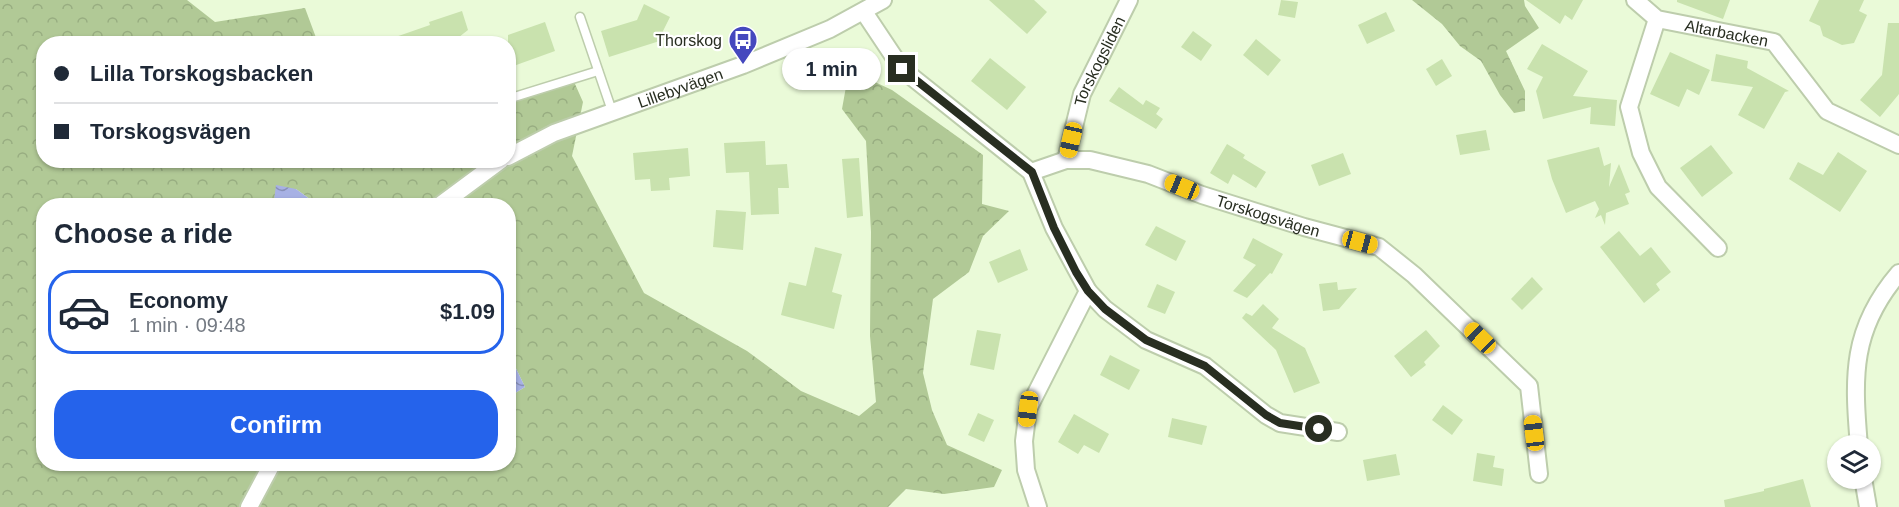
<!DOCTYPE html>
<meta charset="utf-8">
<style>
:root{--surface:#fff;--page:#f2f2f3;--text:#1f2937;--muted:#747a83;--line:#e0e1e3;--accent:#2563eb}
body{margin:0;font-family:Arial,sans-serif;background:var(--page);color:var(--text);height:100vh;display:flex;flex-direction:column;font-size:22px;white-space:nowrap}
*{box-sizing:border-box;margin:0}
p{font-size:20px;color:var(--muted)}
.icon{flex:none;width:33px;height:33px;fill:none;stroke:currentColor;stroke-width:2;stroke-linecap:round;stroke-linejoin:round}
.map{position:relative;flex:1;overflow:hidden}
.drawer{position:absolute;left:36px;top:198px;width:480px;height:273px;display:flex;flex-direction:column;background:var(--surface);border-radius:24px;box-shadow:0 2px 4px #0004}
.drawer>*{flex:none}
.hud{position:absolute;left:36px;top:36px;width:480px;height:132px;border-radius:24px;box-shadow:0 2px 4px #0004;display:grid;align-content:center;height:132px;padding:0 18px;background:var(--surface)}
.tools{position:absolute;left:1827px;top:435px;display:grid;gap:12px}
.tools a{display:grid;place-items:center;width:54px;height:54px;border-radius:50%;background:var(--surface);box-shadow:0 2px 4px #0004;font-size:30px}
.end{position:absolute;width:27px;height:27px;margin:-14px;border:8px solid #282e21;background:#fff;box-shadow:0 0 0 3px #fff}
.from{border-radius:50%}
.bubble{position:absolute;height:42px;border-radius:21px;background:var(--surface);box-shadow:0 2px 4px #0004;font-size:20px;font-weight:700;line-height:42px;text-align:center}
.car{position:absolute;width:18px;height:36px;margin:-18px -9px;border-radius:8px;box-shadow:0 0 4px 2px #0007;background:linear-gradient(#f5c518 24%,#345 0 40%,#f5c518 0 76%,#345 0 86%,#f5c518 0)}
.hud b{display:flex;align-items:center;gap:21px;height:57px;font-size:22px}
.hud b+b{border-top:2px solid var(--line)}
.hud i{width:15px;height:15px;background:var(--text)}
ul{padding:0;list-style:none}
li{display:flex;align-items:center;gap:18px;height:84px;margin:0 12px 9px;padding:0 6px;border:3px solid transparent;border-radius:24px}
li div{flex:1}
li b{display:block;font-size:22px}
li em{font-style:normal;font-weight:700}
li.active{border-color:var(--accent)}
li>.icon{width:54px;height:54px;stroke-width:1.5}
h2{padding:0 18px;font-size:27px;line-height:72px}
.primary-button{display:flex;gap:12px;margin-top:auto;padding:12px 18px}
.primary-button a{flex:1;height:69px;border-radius:24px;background:var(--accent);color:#fff;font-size:24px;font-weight:700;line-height:69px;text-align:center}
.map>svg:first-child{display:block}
.forest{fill:url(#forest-crowns);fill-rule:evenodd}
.water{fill:url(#water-waves)}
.building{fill:#c9e2ae}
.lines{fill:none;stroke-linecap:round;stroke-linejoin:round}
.lane-casing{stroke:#bdcdac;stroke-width:11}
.street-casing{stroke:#bdcdac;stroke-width:20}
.lane{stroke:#fff;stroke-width:8}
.street{stroke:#fff;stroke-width:16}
.route{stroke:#282e21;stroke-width:8}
.labels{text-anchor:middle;stroke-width:4.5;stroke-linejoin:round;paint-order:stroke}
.street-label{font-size:16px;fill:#282e21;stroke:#fff}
.poi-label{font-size:16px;fill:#282e21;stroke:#fff;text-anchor:end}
</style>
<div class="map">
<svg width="1899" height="507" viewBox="0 0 1899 507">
<defs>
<pattern id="forest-crowns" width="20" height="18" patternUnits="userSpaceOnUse" patternTransform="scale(1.5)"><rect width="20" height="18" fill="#b1c996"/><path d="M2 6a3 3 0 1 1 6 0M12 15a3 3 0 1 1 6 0" fill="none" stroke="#98ad81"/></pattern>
<pattern id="water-waves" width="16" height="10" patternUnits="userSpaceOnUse" patternTransform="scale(1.5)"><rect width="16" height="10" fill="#a7b1e4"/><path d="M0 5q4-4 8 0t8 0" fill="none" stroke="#8890b8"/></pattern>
</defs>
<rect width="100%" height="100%" fill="#eafad8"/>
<g class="forest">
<path d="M 0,0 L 187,0 L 215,22 L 305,8 L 318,43 L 44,44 L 44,160 L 508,160 L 509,96 L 571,75 L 583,102 L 572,156 L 644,293 L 747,351 L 801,391 L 859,416 L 876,402 L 870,336 L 871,232 L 866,141 L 842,109 L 849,70 L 892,90 L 983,155 L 982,204 L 1009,211 L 983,236 L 969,272 L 933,299 L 923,373 L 932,410 L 947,445 L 1002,470 L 994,487 L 944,494 L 906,489 L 888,507 L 0,507 ZM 296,189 L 318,205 L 508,206 L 508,333 L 511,333 L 513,339 L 509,354 L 525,387 L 512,395 L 509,406 L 508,464 L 44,464 L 44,206 L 277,205 L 274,201 Z"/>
<polygon points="1412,0 1524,0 1525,6 1539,28 1506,51 1525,91 1525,111 1514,113 1500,95 1481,61 1460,46 1442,24"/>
</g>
<g class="water">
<polygon points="276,185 296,189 318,205 277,205 274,201"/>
<polygon points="509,333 511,333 513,339 509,354 525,387 512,395 509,406"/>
</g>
<g class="building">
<polygon points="989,0 1034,0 1047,12 1027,34"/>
<polygon points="1281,0 1298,2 1295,18 1278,15"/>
<polygon points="1526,0 1583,0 1572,20 1565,15 1560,24"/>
<polygon points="1677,0 1730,0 1723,19 1677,2"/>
<polygon points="1819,0 1864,0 1859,11 1867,15 1854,43 1842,45 1823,36 1820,26 1809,21"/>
<polygon points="644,4 670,17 663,31 666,39 609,57 601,31 637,20"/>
<polygon points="462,11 468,30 450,44 384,44 384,41 430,25 429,22"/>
<polygon points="1386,12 1395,31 1367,44 1358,25"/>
<polygon points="545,22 555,51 508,68 508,35"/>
<polygon points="1888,23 1899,23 1899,94 1880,117 1860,100 1882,75"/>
<polygon points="1193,31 1212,45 1201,61 1181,47"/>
<polygon points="1256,39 1281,60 1268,76 1243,55"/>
<polygon points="1542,44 1588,71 1573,96 1617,100 1615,126 1590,124 1591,107 1543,119 1536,91 1543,77 1527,69"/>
<polygon points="1670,52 1710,70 1699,95 1687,89 1679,107 1650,94"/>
<polygon points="1716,54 1748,61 1747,68 1789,91 1785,92 1764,129 1738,115 1753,87 1711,81"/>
<polygon points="990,58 1026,87 1007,110 971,81"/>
<polygon points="1442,59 1452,76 1436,86 1426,69"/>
<polygon points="1119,87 1143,105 1146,100 1160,108 1156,114 1163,119 1156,129 1109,101"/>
<polygon points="1486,130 1490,150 1460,155 1456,135"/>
<polygon points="765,141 766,165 787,164 789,188 778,188 779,214 751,215 749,172 726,173 724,143"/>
<polygon points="1227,144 1245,155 1243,158 1266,172 1256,188 1233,174 1228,184 1210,173"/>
<polygon points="1711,145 1733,173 1702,197 1680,168"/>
<polygon points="1599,147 1604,166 1611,163 1609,187 1619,164 1630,192 1625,194 1629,204 1606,213 1605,225 1601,215 1595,218 1599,209 1595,201 1566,213 1552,179 1547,160"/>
<polygon points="688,148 690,176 669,178 670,190 651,191 650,179 635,180 633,153"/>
<polygon points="1838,152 1867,171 1840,212 1789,179 1798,162 1823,175"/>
<polygon points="1343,153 1351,174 1319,186 1311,165"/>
<polygon points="859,158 863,216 847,218 842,159"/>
<polygon points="716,210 746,212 743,250 713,247"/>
<polygon points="1156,226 1186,241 1176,261 1145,245"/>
<polygon points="1619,231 1640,256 1651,247 1671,272 1656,284 1660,290 1644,303 1600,247"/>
<polygon points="1253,238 1283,254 1272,274 1270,273 1247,298 1233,291 1256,265 1243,258"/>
<polygon points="815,247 842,254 832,292 842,295 834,329 781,315 789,282 806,286"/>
<polygon points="1020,249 1028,270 998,283 989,262"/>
<polygon points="1532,277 1543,289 1522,310 1511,299"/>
<polygon points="1337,282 1338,290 1357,288 1339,309 1323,311 1319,284"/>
<polygon points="1157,284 1175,292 1165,314 1147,307"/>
<polygon points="1263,304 1279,319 1272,328 1305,348 1320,383 1294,393 1276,350 1242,318 1246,313 1252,316"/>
<polygon points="977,330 1001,334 994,370 970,365"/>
<polygon points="1426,330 1440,346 1424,362 1426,365 1411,377 1394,356"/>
<polygon points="1110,355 1140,370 1129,390 1100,375"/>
<polygon points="1443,405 1463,420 1452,435 1432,420"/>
<polygon points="978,413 994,420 984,442 968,435"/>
<polygon points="1074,414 1109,434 1099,453 1084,445 1078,454 1058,442"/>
<polygon points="1172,418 1207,426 1202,445 1168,437"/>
<polygon points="1477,453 1495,456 1493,467 1504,469 1502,486 1473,481"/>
<polygon points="1396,454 1400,475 1367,481 1363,460"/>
<polygon points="1803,479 1811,507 1725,507 1724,500 1764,491 1764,489"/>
</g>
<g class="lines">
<g class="lane-casing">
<g id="lane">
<polyline points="580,17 612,111"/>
<polyline points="508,99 598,71"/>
</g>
</g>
<g class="street-casing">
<g id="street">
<path id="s1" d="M 1635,0 L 1657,19 L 1774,42 L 1827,111 L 1899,145"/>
<polyline points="864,12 902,69 1031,172 1054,228 1088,291 1028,409 1024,441 1026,470 1038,507"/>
<polyline points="1657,19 1629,107 1641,153 1658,187 1718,248"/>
<path id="s2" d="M 508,157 L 554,133 L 743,65 L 830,29 L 883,0"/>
<path id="s3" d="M 1066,160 L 1082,94 L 1129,0"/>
<path id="s4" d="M 1031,172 L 1066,160 L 1090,160 L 1148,174 L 1202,195 L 1304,227 L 1379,247 L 1414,275 L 1529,386 L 1539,474"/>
<polyline points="439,206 501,160"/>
<polyline points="1088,291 1105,309 1146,340 1205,366 1266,415 1280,423 1338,432"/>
<path d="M 1859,446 C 1853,376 1851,329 1899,273"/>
<polyline points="1863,478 1868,507"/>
<polyline points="249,507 272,464"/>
</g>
</g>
<use href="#lane" class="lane"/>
<use href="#street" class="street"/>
</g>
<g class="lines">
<polyline class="route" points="902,69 1032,172 1054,228 1076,272 1088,291 1105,309 1146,340 1205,366 1266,415 1280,423 1319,429"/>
</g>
<defs>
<g id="bus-pin" transform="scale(1.5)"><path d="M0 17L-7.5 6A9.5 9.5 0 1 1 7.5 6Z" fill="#4548be" stroke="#fff"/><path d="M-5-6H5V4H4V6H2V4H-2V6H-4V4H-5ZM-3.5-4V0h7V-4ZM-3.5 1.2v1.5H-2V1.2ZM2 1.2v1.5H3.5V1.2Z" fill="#fff"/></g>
</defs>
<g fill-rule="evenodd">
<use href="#bus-pin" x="743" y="40"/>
</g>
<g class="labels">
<g class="street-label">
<text dy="6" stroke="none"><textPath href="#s1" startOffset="100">Altarbacken</textPath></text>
<text dy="6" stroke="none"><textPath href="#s3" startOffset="105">Torskogsliden</textPath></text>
<text dy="6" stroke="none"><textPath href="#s2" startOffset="186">Lillebyvägen</textPath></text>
<text dy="6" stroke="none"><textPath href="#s4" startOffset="248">Torskogsvägen</textPath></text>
</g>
<g class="poi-label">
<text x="722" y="46">Thorskog</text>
</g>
</g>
</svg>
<div class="tools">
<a><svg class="icon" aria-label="layers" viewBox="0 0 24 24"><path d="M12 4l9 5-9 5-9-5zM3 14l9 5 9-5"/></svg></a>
</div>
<i class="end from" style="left:1319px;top:429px"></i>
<i class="end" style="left:902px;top:69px"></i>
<div class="bubble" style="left:782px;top:48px;width:99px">1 min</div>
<i class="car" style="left:1071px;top:140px;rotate:193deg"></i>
<i class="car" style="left:1182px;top:187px;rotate:292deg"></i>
<i class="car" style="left:1360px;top:242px;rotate:105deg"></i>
<i class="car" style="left:1480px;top:338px;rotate:314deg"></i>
<i class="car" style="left:1028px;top:409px;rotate:187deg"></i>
<i class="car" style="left:1534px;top:433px;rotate:353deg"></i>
<div class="hud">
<b><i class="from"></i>Lilla Torskogsbacken</b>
<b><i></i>Torskogsvägen</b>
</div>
<section class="drawer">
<h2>Choose a ride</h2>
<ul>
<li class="active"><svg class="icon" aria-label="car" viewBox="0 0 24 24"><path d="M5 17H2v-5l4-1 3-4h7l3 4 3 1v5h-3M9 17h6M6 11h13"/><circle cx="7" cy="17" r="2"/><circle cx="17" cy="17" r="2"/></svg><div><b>Economy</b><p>1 min · 09:48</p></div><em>$1.09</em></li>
</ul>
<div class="primary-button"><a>Confirm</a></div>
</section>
</div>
